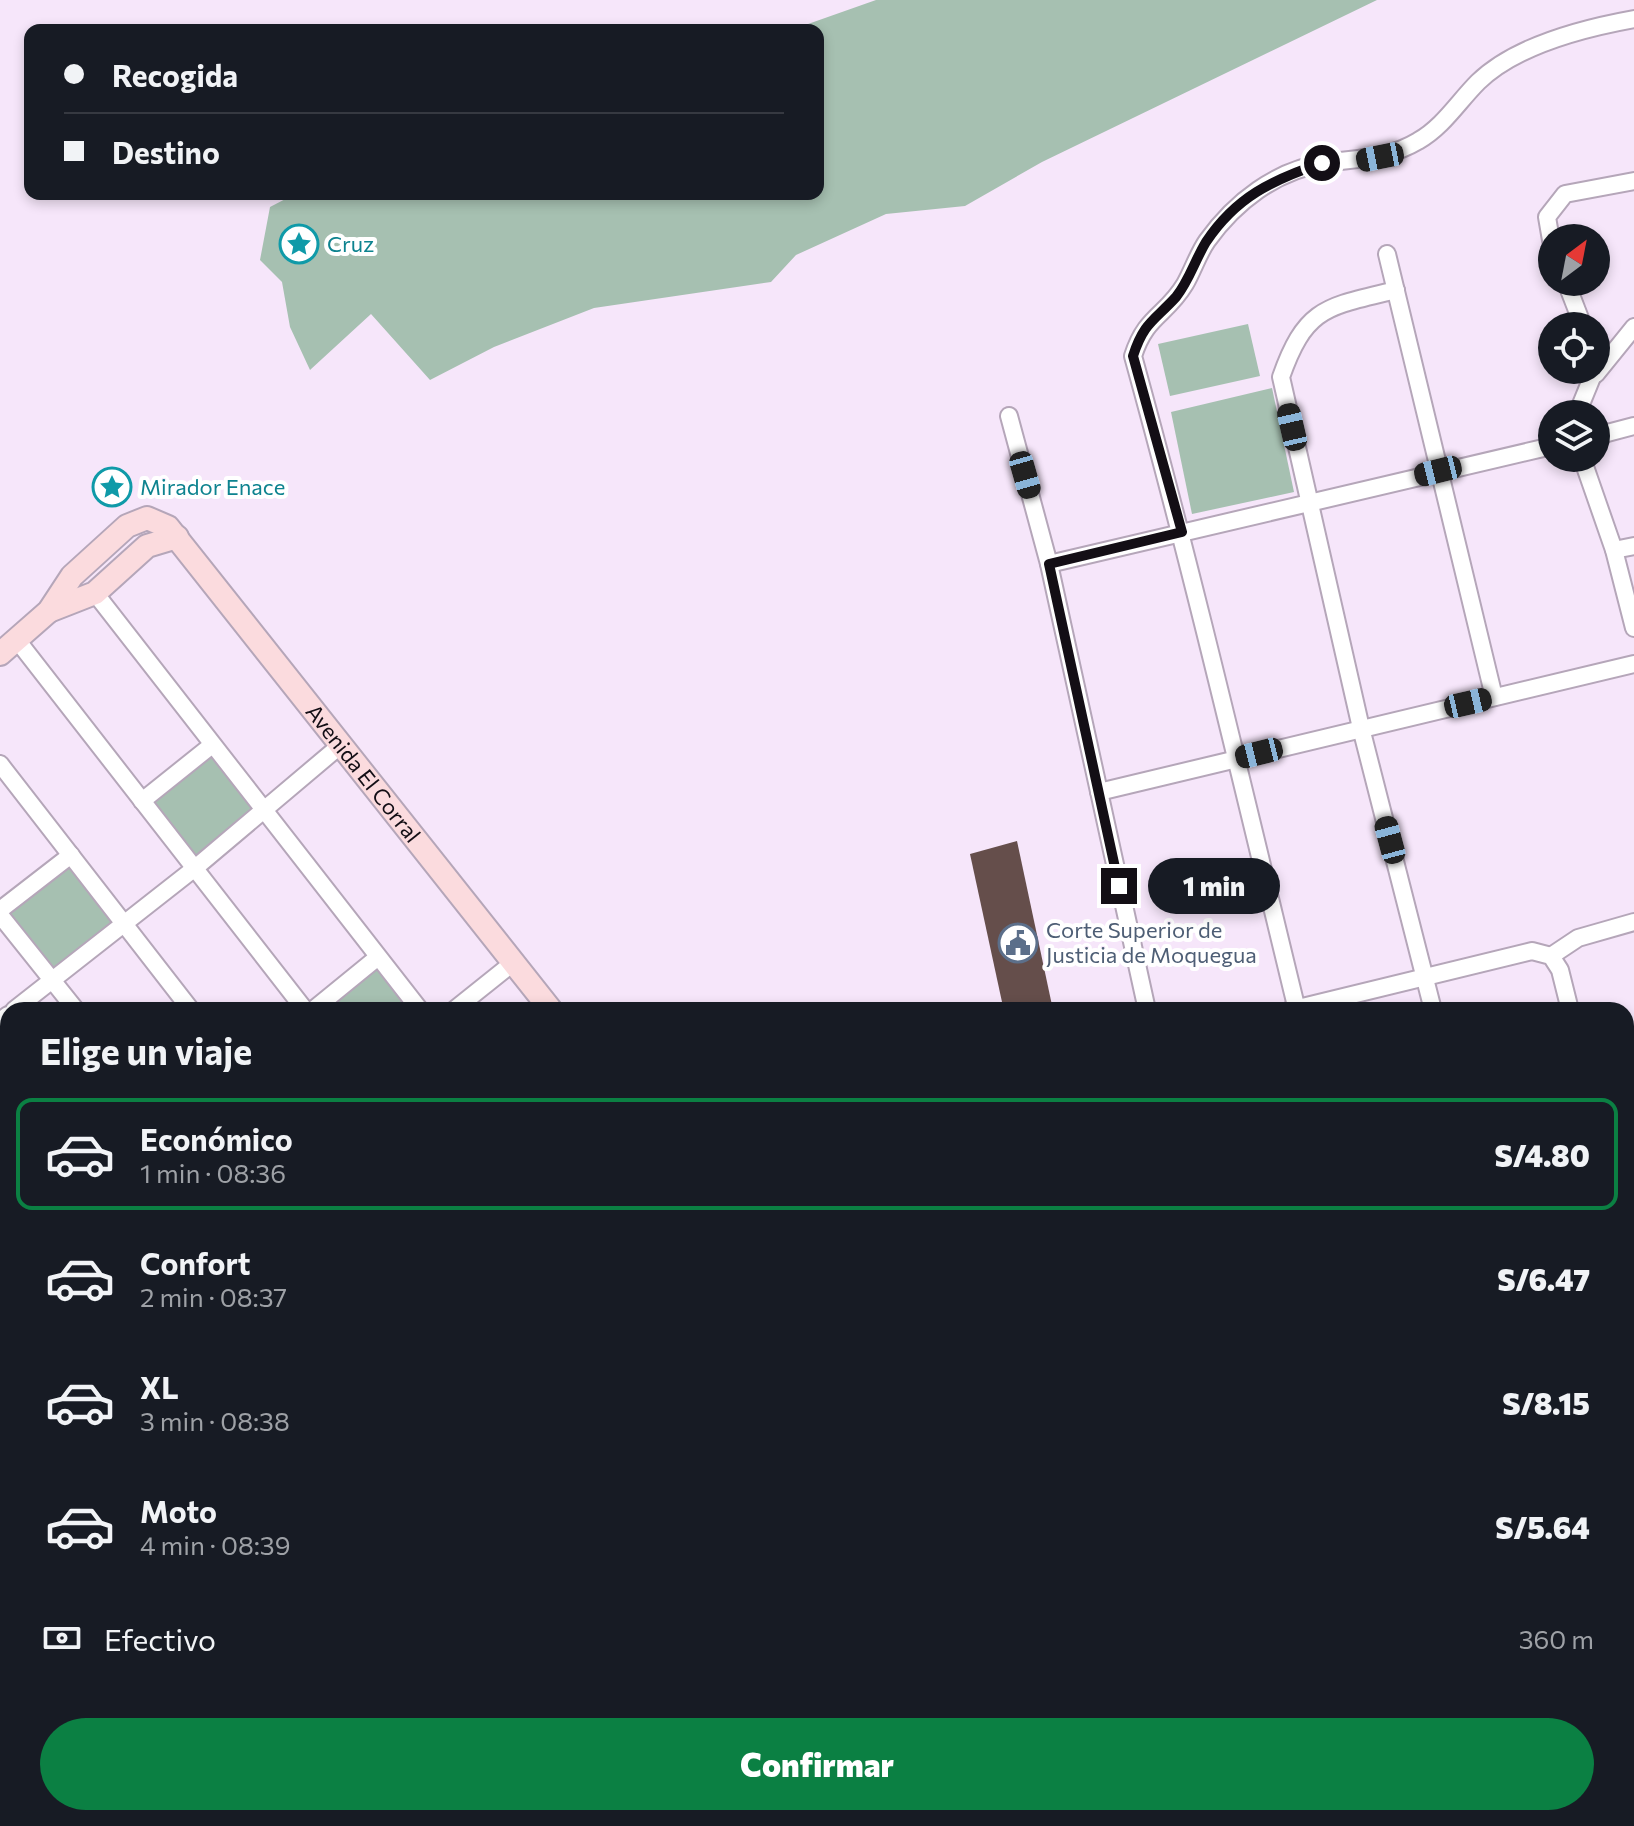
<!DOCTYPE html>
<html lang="es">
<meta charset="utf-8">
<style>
:root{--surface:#171b24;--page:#242831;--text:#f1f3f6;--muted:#9ea1a6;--line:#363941;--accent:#0b8043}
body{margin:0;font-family:Commissioner,sans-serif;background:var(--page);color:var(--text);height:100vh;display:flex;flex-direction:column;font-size:30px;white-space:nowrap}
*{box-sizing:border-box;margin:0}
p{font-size:26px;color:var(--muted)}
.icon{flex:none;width:44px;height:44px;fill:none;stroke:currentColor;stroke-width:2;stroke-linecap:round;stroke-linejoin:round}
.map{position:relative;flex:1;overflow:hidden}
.sheet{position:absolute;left:0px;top:1002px;width:1634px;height:824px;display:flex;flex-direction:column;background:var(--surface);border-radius:24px 24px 0 0;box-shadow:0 4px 12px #0003}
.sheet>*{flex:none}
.hud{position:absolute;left:24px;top:24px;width:800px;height:176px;border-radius:16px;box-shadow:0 4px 12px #0003;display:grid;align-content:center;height:176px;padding:0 40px;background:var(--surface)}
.needle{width:52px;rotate:32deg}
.fabs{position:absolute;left:1538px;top:224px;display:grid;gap:16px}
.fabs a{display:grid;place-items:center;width:72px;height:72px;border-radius:50%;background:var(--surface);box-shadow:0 4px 12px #0003;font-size:40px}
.end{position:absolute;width:36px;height:36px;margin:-18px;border:10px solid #130e15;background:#fff;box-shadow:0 0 0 4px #fff}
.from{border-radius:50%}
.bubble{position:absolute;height:56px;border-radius:28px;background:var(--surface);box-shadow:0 4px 12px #0003;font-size:26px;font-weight:800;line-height:56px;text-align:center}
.car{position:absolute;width:24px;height:48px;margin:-24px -12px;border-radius:10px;box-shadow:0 0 6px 2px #0007;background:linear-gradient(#222 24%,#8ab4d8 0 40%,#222 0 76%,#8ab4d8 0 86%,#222 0)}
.hud b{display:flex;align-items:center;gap:28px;height:76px;font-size:30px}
.hud b+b{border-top:2px solid var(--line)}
.hud i{width:20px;height:20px;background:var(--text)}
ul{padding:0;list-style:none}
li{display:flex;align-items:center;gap:24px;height:112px;margin:0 16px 12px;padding:0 24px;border:4px solid transparent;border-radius:16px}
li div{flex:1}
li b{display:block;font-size:30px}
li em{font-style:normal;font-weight:800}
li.current{border-color:var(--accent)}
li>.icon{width:72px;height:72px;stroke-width:1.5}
h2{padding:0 40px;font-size:36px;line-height:96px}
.pay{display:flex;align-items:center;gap:20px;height:88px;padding:0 40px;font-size:30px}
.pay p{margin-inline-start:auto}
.action{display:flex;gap:16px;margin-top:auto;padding:16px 40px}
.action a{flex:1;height:92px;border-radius:48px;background:var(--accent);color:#fff;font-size:32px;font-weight:800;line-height:92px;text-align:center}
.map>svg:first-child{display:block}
.green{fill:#a6c0b1}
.building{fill:#654e4b}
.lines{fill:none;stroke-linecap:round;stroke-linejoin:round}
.street-casing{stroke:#b5a6b9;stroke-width:20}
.secondary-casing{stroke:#b5a6b9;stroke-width:26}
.street{stroke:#fff;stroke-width:16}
.secondary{stroke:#fbdbde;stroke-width:22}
.route{stroke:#130e15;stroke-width:10}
.labels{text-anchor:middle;stroke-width:8;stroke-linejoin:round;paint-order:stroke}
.culture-label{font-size:22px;fill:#0d838f;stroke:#fff;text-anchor:start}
.street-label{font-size:22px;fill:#130e15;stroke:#fff}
.service-label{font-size:22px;fill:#4e5e75;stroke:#fff;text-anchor:start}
</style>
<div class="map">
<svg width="1634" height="1826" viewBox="0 0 1634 1826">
<rect width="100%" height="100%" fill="#f6e6fa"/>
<g class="green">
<polygon points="876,0 1377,0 1042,162 965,206 886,214 796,255 771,282 594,308 494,347 430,380 371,314 310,370 290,327 282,282 260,260 270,207 295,194 818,194 818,30 791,30"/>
<polygon points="1248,324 1260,376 1170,396 1158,344"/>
<polygon points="1272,388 1294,492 1192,514 1171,412"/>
<polygon points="212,752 257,811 195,861 148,803"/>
<polygon points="70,863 117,922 54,974 5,914"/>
<polygon points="377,969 410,1010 326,1010"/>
<polygon points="75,1818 341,1818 343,1826 77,1826"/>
</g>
<polygon class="building" points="1017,841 1053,1010 1006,1010 1002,1002 970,854"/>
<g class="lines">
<g class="street-casing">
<g id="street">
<polyline points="1552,246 1547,217 1565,194 1634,181"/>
<polyline points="1387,254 1494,697"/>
<polyline points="1566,282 1583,326"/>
<path d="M 1396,290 C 1327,307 1306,306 1281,377 L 1361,728 L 1433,1010"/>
<polyline points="1596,374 1634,327"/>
<polyline points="1577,414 1595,370"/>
<polyline points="1009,416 1049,564 1147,1010"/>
<polyline points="1596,436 1634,426"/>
<polyline points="1582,458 1614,550 1634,628"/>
<polyline points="1614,550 1634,546"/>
<polyline points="1049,564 1552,446"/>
<polyline points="95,593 420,1010"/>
<polyline points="17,640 305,1010"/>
<polyline points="0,764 191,1010"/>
<polyline points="1099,792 1634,664"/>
<polyline points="142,801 212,745"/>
<polyline points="0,910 71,855"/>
<polyline points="0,915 76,1010"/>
<polyline points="1551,956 1578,938 1634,922"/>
<polyline points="14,1010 195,868 342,744"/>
<polyline points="313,1010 378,957"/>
<polyline points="454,1010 514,962"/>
<polyline points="1290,1010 1532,951 1551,956 1560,970 1570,1010"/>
<path d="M 1297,1010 C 1244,792 1193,573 1133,356 C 1146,315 1166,316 1185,284 C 1193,270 1198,254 1207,241 C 1235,202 1276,170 1325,163 C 1359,158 1388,159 1418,141 C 1443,127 1458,102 1478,82 C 1516,45 1584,28 1634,19"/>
<polyline points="0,1021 8,1015"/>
<polyline points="0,1062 8,1072"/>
<polyline points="0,1117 8,1111"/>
<polyline points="1626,1189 1634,1187"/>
<polyline points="0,1224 8,1240"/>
<polyline points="1626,1242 1634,1277"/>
<polyline points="0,1315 8,1312"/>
<polyline points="0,1449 8,1447"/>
<polyline points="1626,1531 1634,1529"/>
<polyline points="0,1564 8,1595"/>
<polyline points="0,1733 8,1731"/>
<polyline points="65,1818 67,1826"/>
<polyline points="349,1818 351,1826"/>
<polyline points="648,1818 650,1826"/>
<polyline points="750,1818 752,1826"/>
<polyline points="1031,1818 1034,1826"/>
<polyline points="1313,1818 1315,1826"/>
<polyline points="1339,1818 1340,1826"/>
<polyline points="1486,1818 1488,1826"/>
<polyline points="452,1825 478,1818"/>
<polyline points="780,1826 809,1818"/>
<polyline points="1005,1826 1016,1818"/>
</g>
</g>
<g class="secondary-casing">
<g id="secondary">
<polyline points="49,611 95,593 147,546 177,537"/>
<path id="s1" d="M 0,654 L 49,611 L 72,576 L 127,526 L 147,518 L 168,527 L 551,1010"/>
<polyline points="1137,1818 1139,1826"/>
<polyline points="1596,1826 1634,1817"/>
</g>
</g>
<use href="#street" class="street"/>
<use href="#secondary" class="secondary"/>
</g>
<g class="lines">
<path class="route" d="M 1119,886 L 1049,564 L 1182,532 L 1133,356 C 1144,322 1154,321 1176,297 C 1189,281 1195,260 1206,242 C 1236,197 1272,180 1322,163"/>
</g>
<defs>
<g id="sight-ring" transform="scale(2)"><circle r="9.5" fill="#fff" stroke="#0f9aa8" stroke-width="1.5"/><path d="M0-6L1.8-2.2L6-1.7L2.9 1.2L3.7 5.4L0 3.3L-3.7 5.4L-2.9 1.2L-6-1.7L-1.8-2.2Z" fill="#0f9aa8"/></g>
<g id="civic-ring" transform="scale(2)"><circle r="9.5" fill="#fff" stroke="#5c6f8a" stroke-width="1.5"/><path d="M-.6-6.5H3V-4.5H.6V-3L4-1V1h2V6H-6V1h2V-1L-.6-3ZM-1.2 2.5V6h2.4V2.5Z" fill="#5c6f8a"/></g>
</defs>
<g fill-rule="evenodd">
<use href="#sight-ring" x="299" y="244"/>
<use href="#sight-ring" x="112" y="487"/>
<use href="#civic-ring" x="1018" y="943"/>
</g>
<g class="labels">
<g class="culture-label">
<text x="327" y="252">Cruz</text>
<text x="140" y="495">Mirador Enace</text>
</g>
<g class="street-label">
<text dy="8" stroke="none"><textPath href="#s1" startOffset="540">Avenida El Corral</textPath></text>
</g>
<g class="service-label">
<text x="1046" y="938">Corte Superior de<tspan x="1046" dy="25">Justicia de Moquegua</tspan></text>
</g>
</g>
</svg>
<div class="fabs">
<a><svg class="needle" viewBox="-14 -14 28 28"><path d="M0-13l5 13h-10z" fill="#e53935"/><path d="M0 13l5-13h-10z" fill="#9ea1a6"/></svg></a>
<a><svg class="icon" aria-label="locate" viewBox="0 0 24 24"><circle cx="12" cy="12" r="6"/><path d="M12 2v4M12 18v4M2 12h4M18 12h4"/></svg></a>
<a><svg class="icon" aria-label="layers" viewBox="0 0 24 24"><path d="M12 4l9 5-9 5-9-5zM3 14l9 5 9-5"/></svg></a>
</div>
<i class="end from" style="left:1322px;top:163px"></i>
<i class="end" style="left:1119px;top:886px"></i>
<div class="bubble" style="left:1148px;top:858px;width:132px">1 min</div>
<i class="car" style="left:1380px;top:157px;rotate:259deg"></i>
<i class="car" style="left:1292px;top:427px;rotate:347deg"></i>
<i class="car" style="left:1438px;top:471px;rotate:256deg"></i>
<i class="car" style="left:1025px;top:475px;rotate:164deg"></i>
<i class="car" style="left:1468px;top:703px;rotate:77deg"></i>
<i class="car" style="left:1259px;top:753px;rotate:256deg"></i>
<i class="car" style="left:1390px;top:840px;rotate:345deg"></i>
<div class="hud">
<b><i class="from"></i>Recogida</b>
<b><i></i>Destino</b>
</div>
<section class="sheet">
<h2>Elige un viaje</h2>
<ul>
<li class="current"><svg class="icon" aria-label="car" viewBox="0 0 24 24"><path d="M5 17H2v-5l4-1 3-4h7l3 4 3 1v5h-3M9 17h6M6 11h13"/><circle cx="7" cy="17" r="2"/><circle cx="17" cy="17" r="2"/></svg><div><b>Económico</b><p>1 min · 08:36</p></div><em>S/4.80</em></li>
<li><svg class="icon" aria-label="car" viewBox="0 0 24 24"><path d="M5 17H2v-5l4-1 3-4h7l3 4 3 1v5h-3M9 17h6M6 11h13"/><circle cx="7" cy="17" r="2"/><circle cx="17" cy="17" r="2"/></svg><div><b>Confort</b><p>2 min · 08:37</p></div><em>S/6.47</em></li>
<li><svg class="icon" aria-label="car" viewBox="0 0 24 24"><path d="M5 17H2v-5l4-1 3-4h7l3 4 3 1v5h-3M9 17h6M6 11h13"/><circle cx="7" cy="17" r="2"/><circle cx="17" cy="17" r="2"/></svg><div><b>XL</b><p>3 min · 08:38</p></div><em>S/8.15</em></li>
<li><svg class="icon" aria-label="car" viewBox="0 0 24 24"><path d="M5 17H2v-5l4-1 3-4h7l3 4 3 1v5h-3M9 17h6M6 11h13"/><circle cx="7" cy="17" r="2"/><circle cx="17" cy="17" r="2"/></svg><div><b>Moto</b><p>4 min · 08:39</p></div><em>S/5.64</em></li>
</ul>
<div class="pay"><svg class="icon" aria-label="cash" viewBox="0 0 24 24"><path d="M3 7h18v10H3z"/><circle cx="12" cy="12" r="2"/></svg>Efectivo<p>360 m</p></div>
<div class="action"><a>Confirmar</a></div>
</section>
</div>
